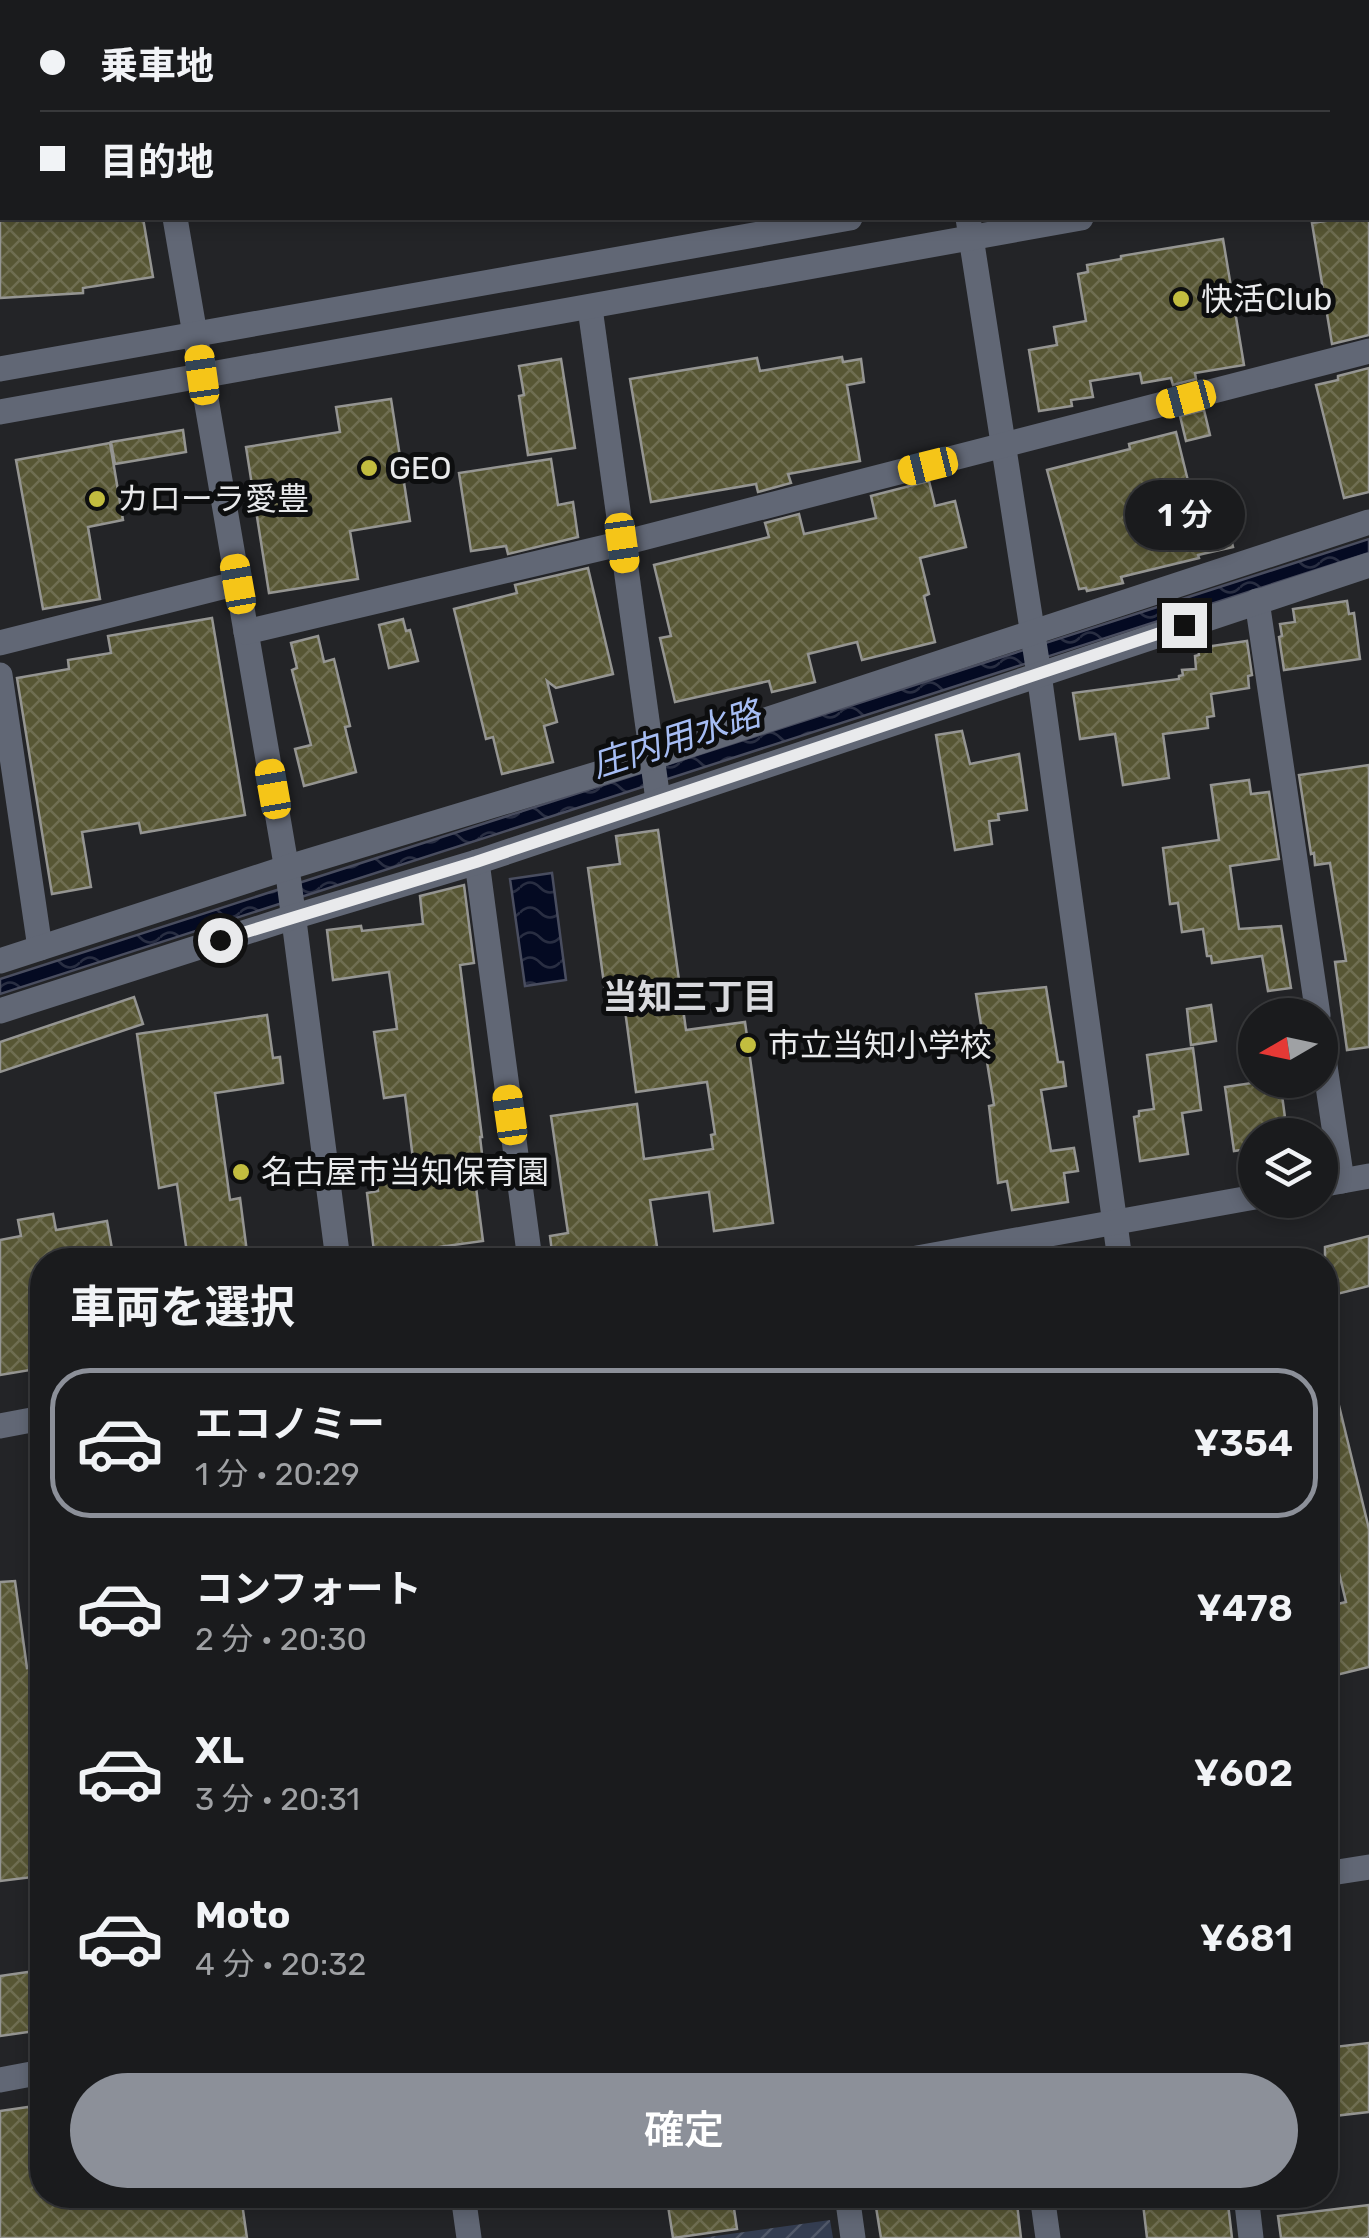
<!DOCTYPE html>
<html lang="ja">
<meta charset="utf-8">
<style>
:root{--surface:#1a1b1d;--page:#232426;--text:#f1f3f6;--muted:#9fa1a4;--line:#38393b;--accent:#8c9099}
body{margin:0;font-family:Rubik,"Noto Sans JP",sans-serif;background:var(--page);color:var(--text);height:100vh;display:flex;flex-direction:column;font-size:38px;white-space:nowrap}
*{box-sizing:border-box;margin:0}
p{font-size:32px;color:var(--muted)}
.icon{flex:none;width:55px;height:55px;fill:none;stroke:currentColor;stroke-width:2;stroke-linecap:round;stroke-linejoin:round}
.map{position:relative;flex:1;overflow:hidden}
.side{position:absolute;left:30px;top:1248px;width:1308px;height:960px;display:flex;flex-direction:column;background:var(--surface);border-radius:40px;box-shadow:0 5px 15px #0003,0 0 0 2px var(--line)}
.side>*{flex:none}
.hud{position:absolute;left:0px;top:0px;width:1370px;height:220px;box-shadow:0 5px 15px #0003,0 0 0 2px var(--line);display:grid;align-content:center;height:220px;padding:0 40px;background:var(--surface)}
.needle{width:65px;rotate:261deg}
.buttons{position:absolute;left:1238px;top:998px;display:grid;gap:20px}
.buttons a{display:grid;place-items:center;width:100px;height:100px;border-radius:50%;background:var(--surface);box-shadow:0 5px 15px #0003,0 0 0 2px var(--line);font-size:50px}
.end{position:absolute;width:45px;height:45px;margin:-22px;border:12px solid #e9eaec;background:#111;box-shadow:0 0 0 5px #111}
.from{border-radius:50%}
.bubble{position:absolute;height:70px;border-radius:35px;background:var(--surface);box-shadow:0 5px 15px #0003,0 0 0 2px var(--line);font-size:32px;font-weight:600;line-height:70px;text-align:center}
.car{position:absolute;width:30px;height:60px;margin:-30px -15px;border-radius:12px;box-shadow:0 0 8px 2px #0007;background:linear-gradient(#f5c518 24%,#345 0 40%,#f5c518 0 76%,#345 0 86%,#f5c518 0)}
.hud b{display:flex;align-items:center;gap:35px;height:95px;font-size:38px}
.hud b+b{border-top:2px solid var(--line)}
.hud i{width:25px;height:25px;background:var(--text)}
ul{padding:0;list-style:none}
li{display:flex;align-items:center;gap:30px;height:150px;margin:0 20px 15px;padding:0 20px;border:5px solid transparent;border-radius:40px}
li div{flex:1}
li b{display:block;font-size:38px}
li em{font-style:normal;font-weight:600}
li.active{border-color:var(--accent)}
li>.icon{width:90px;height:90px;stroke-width:1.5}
h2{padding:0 40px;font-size:45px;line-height:120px}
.primary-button{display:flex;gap:20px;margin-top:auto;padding:20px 40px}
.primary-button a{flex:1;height:115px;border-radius:60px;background:var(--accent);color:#fff;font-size:40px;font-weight:600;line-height:115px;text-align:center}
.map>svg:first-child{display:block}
.park{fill:url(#park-dots)}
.garden{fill:url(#garden-furrows)}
.water{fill:url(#water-waves);stroke:#494d5f;stroke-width:2.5}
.building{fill:url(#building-cross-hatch);stroke:#959592;stroke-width:2.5}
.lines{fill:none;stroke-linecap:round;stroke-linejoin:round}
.minor{stroke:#616775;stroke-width:25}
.tertiary{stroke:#616775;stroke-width:25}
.route{stroke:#e9eaec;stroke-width:12}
.poi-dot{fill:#c2bd3f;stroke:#0d0e0f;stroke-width:4}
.labels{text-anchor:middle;stroke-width:10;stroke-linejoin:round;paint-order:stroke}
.poi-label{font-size:32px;fill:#e9eaec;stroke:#0d0e0f;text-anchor:start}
.water-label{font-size:35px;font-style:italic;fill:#a6bdf4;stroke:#0d0e0f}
.neighbourhood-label{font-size:35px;font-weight:bold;fill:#d8d9dd;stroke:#0d0e0f}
</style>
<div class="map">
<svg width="1369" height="2238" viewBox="0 0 1369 2238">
<defs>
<pattern id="park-dots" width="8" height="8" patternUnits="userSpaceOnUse" patternTransform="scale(2.5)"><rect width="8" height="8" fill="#343d51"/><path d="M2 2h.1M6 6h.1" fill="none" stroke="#51596a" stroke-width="1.8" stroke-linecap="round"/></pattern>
<pattern id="garden-furrows" width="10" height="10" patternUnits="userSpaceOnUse" patternTransform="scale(2.5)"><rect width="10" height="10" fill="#343d51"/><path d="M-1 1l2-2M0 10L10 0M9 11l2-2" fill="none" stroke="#51596a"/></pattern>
<pattern id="water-waves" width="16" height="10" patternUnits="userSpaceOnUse" patternTransform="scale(2.5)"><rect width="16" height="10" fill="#040a22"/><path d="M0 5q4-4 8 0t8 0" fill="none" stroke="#292e42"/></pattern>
<pattern id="building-cross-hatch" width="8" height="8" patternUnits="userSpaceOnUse" patternTransform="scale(2.5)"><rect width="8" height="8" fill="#575634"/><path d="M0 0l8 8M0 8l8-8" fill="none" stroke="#6f6e52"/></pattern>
</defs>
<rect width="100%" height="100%" fill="#232427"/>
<polygon class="park" points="160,0 335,0 321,2 160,2"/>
<polygon class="garden" points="830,2220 833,2238 701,2238"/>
<g class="water">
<polygon points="1369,539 1369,553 0,994 0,979"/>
<polygon points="552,873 566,980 525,986 510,879"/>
</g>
<g class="building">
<polygon points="0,218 143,218 153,277 83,288 83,293 0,298"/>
<polygon points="1346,218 1369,218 1369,335 1332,344 1312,223"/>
<polygon points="1223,239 1244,365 1195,373 1196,379 1173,385 1171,378 1142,383 1140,373 1090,381 1093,397 1071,400 1072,406 1039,411 1029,350 1057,345 1054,327 1086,321 1078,274 1088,272 1087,265 1121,259 1121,256"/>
<polygon points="842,357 843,362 861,359 864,382 847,385 860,461 788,474 791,483 758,492 756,484 651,502 630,379 757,358 760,371"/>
<polygon points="561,359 575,448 528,455 519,396 524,395 519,366"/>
<polygon points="1369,368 1369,492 1344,498 1316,385 1338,380 1338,376"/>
<polygon points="391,399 410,521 350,531 358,579 269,593 246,447 340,432 336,407"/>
<polygon points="1204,410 1210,435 1186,441 1180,416"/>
<polygon points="183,430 186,452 115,464 111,442"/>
<polygon points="1176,432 1191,493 1218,486 1233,547 1198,555 1199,558 1121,577 1123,583 1087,591 1086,588 1079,589 1047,470 1130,449 1129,444"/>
<polygon points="110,443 123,520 88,527 100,599 43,609 16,460"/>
<polygon points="551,459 558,505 573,502 578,537 508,554 506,546 471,551 459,473"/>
<polygon points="929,481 935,506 955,501 966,547 920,558 929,594 924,596 935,642 862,660 857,642 808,654 815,682 772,692 769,681 675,702 660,638 671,636 654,565 769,537 765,523 799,514 804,534 876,518 871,496"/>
<polygon points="588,568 613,674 556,688 547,681 557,722 544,726 553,762 502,774 493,737 486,739 454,609 517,593 515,585"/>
<polygon points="1347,601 1349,614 1354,613 1360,659 1284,670 1279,637 1282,636 1280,624 1295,622 1293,609"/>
<polygon points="212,618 245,815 141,833 139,823 82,832 91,887 52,894 17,678 69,669 68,660 111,653 108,636"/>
<polygon points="403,619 406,631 410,630 418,661 389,668 379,625"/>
<polygon points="318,636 324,662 334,659 350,726 345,727 356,772 304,786 295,749 311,745 292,670 297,668 291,643"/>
<polygon points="1247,641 1252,675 1248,676 1249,688 1211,694 1214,716 1207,717 1208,728 1163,734 1169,778 1123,785 1115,734 1080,739 1073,693 1179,679 1179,676 1183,675 1182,670 1196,669 1195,656 1199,655 1198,648"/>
<polygon points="962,731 970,764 1019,754 1027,810 998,814 999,820 989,821 992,844 955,850 936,735"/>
<polygon points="1369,765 1369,1047 1347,1050 1335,962 1346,961 1330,863 1315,865 1314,853 1311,854 1299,775"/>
<polygon points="1249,780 1251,794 1269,792 1279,859 1230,866 1239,929 1281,926 1291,988 1268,991 1262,956 1212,963 1211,956 1207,956 1203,929 1182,932 1178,903 1170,904 1163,848 1219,840 1211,785"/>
<polygon points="658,830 686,1030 745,1022 773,1223 714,1231 709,1192 650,1200 659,1260 553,1260 550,1236 568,1233 551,1116 637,1104 644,1159 713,1149 711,1135 715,1134 707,1082 636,1092 623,995 606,998 588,868 620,864 616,836"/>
<polygon points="464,885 474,963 460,965 482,1137 480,1137 484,1171 474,1172 483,1241 424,1249 425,1260 375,1260 367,1193 378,1191 374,1164 413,1159 405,1095 384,1098 376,1046 374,1032 397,1029 389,972 333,980 327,930 361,926 362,931 423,924 420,896"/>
<polygon points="1046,987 1058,1062 1063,1062 1066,1086 1041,1090 1051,1151 1074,1148 1078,1171 1064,1173 1068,1202 1012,1210 1007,1181 998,1183 989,1106 994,1105 976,994"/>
<polygon points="134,997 143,1024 0,1072 0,1042"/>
<polygon points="1211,1005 1216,1041 1191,1045 1187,1009"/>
<polygon points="267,1015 273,1058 280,1057 283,1083 215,1093 230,1200 240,1198 248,1260 188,1260 177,1184 159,1188 137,1034"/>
<polygon points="1193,1048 1201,1110 1182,1113 1188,1154 1140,1161 1134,1117 1139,1116 1139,1111 1154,1109 1147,1055"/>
<polygon points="1272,1080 1280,1080 1286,1125 1280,1126 1281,1135 1255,1135 1255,1148 1234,1151 1225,1087"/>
<polygon points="53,1214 56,1230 107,1221 114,1260 42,1260 42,1368 0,1375 0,1240 21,1236 18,1220"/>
<polygon points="1369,1236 1369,1286 1325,1297 1325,1247"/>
<polygon points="1334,1385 1369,1529 1369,1667 1328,1677 1325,1663 1325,1607 1346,1602 1325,1514 1325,1386"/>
<polygon points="15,1581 27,1668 42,1666 42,1846 37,1847 41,1876 0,1881 0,1582"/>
<polygon points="42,1970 42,2030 0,2036 0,1976"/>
<polygon points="1369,2043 1369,2112 1325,2117 1325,2048"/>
<polygon points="42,2105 42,2195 203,2195 215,2199 241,2196 247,2238 0,2238 0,2111"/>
<polygon points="684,2195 732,2195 737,2229 673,2238 667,2199 684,2197"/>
<polygon points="945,2195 1016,2195 1021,2238 881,2238 876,2207 946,2197"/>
<polygon points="1142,2195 1227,2195 1232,2238 1147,2238"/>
<polygon points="1369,2205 1369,2236 1365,2238 1281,2238 1278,2216"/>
</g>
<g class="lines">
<g class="minor">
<polyline points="137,0 137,2"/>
<polyline points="934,0 934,2"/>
<polyline points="423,2 437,0"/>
<polyline points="175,218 289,882 338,1260"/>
<polyline points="968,218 1039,674 1120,1260"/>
<polyline points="590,308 658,800"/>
<polyline points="1257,601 1318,1015"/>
<polyline points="246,632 623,543 1369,351"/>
<polyline points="0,643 238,583"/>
<polyline points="0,675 40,948"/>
<polyline points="477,862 530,1260"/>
<polyline points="0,961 286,868 653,757 1369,522"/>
<polyline points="0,1011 293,917 477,862 1369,565"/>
<polyline points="1320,1032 1342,1181"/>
<polyline points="1320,1185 1369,1176"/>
<polyline points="906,1260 1255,1197"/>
<polyline points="0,1426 42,1418"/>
<polyline points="1325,1874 1369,1867"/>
<polyline points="0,2080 42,2072"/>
<polyline points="463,2195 469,2238"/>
<polyline points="847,2195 853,2238"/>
<polyline points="1042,2195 1048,2238"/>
<polyline points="1246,2195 1251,2238"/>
</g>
<g class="tertiary">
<polyline points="1368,122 1369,122"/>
<polyline points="1368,164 1369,164"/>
<polyline points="0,369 850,218"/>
<polyline points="0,412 1081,218"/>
</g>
</g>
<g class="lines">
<polyline class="route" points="220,940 476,862 1184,625"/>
</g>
<g class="poi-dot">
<circle cx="1181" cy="299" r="10"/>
<circle cx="369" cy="468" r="10"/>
<circle cx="97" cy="499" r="10"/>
<circle cx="748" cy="1045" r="10"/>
<circle cx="241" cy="1172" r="10"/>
</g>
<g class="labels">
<g class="poi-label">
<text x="1201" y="310">快活Club</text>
<text x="389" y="479">GEO</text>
<text x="117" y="510">カローラ愛豊</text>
<text x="768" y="1056">市立当知小学校</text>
<text x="261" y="1183">名古屋市当知保育園</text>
</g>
<g class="water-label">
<text transform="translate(676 739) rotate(-18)" y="12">庄内用水路</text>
</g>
<g class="neighbourhood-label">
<text x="690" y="1009">当知三丁目</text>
</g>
</g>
</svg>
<div class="buttons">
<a><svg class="needle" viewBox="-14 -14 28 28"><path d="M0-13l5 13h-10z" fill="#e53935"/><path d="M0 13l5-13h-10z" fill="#9fa1a4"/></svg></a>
<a><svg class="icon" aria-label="layers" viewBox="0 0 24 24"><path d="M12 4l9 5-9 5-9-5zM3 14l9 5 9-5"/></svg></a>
</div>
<i class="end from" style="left:220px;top:940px"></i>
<i class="end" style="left:1184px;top:625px"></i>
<div class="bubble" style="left:1125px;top:480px;width:120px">1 分</div>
<i class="car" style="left:202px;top:375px;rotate:352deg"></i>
<i class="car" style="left:1186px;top:399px;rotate:255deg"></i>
<i class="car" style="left:928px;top:466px;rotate:256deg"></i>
<i class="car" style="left:622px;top:543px;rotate:172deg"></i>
<i class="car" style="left:238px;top:584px;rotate:350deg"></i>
<i class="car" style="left:273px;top:789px;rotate:350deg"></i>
<i class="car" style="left:510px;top:1115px;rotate:352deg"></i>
<div class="hud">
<b><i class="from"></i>乗車地</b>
<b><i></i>目的地</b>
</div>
<section class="side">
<h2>車両を選択</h2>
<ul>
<li class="active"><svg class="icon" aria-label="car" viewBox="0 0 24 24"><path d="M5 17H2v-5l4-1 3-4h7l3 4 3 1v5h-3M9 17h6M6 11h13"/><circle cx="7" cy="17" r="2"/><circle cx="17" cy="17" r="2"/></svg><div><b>エコノミー</b><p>1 分 · 20:29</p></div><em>¥354</em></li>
<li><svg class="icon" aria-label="car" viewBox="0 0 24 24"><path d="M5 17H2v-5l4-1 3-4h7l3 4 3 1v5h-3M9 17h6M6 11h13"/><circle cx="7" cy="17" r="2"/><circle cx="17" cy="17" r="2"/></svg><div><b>コンフォート</b><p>2 分 · 20:30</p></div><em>¥478</em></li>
<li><svg class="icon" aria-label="car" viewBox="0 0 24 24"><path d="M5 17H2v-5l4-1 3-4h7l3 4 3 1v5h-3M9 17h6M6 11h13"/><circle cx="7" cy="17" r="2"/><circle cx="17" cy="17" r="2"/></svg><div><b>XL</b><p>3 分 · 20:31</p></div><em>¥602</em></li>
<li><svg class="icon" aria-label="car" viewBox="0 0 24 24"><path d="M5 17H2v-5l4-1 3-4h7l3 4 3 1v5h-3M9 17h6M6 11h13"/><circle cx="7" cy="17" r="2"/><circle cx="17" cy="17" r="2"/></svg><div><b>Moto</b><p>4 分 · 20:32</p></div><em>¥681</em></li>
</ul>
<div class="primary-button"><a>確定</a></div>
</section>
</div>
